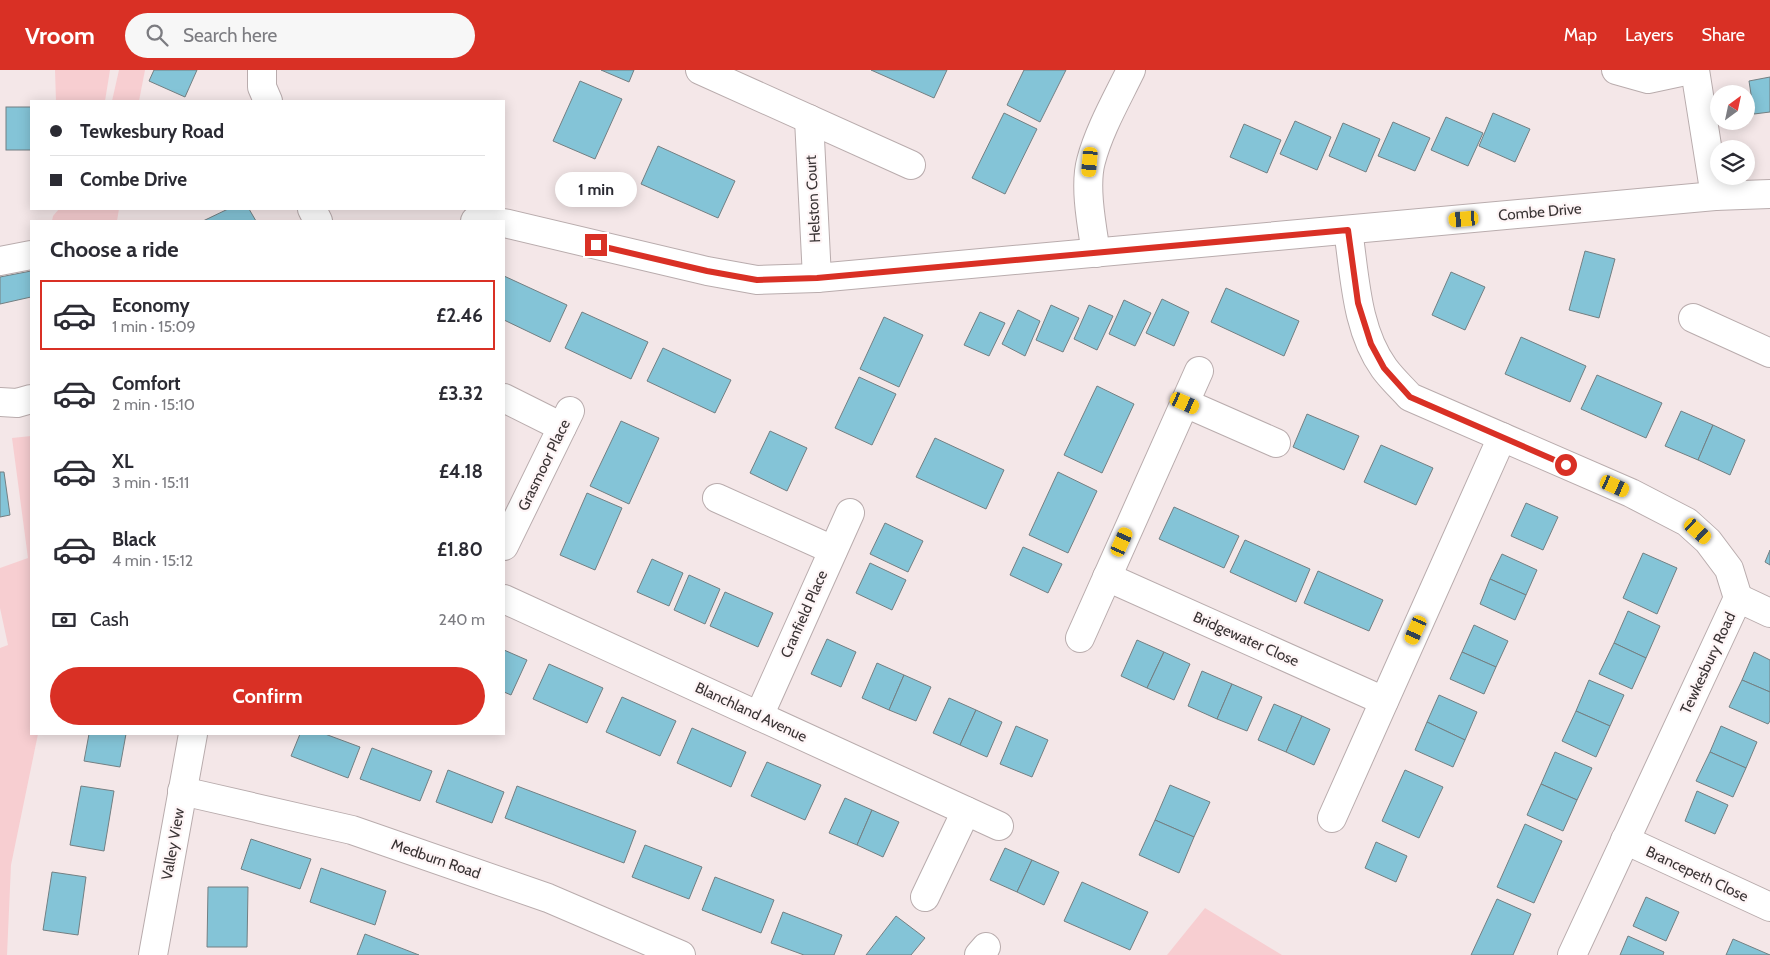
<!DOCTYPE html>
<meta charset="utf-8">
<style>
:root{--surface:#fff;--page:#f7f7f7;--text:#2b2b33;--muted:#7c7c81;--line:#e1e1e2;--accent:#d93025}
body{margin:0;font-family:Cabin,sans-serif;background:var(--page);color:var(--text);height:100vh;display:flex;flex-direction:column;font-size:19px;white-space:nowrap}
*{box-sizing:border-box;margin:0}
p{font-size:16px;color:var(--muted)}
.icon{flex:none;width:28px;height:28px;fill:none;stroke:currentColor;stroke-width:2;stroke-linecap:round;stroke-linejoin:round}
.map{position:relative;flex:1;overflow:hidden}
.drawer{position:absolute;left:30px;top:150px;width:475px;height:515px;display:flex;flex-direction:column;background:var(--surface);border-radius:0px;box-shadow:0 2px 12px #0003}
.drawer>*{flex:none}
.top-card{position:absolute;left:30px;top:30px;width:475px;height:110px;border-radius:0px;box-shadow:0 2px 12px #0003;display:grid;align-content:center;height:110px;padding:0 20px;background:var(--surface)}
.needle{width:32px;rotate:33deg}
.fabs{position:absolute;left:1710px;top:15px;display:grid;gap:10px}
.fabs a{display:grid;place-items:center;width:45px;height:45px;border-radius:50%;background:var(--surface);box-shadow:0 2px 12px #0003;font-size:25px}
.end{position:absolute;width:22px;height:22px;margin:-11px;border:6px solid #d93025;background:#fff;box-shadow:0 0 0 2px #fff}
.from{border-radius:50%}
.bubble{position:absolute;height:35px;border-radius:18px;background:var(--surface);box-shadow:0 2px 12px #0003;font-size:16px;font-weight:700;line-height:35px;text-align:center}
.car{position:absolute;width:15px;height:30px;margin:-15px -8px;border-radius:6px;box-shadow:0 0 4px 1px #0007;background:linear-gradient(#f5c518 24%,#345 0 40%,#f5c518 0 76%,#345 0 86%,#f5c518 0)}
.top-card b{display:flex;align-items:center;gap:18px;height:48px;font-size:19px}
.top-card b+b{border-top:1px solid var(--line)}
.top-card i{width:12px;height:12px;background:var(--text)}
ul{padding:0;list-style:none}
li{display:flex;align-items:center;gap:15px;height:70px;margin:0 10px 8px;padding:0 10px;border:2px solid transparent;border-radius:0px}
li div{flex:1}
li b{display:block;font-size:19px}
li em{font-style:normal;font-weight:700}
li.on{border-color:var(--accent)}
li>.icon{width:45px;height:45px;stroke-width:1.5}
h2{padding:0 20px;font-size:22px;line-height:60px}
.pay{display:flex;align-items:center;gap:12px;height:55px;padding:0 20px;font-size:19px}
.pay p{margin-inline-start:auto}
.button{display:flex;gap:10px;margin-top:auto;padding:10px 20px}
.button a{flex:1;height:58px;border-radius:30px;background:var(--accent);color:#fff;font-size:20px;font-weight:700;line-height:58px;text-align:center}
header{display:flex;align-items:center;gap:30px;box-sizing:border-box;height:70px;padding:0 25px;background:var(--accent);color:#fff}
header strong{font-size:24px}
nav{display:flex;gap:28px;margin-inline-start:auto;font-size:18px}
.search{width:350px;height:45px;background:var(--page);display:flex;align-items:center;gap:12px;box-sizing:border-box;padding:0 18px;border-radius:28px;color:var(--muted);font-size:19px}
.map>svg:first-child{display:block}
.green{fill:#f7ced1}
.building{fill:#84c4d7;stroke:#737f82}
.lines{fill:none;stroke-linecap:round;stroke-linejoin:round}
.minor-casing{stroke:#b9acad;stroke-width:30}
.minor{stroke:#fff;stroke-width:28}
.route{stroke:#d93025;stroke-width:6}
.labels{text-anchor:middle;stroke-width:4.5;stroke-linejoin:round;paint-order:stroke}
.street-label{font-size:15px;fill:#393334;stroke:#fef5f6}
</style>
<header>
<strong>Vroom</strong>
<div class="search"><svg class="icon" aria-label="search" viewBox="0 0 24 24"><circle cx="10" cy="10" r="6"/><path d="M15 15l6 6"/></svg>Search here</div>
<nav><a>Map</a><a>Layers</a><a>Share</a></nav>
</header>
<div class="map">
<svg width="1770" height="885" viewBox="0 0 1770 885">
<rect width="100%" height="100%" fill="#f4e7e8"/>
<g class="green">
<polygon points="55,0 110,0 105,31 56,31"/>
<polygon points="119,0 145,0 139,31 112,31"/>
<polygon points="59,139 119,139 117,151 52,151 53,146"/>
<polygon points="31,366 31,664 38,664 11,795 7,885 0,885 0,578 8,575 0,538 0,498 28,488 12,368"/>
<polygon points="1205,838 1282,885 1167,885"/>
</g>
<g class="building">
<polygon points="154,0 197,0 185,27 149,11"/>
<polygon points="601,0 634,0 629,12"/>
<polygon points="871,0 947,0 934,28"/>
<polygon points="1024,0 1066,0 1040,52 1007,35"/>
<polygon points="1770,7 1770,42 1754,44 1749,11"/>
<polygon points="580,11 622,29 595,89 553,71"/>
<rect x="6" y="37" width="25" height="43"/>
<polygon points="1004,43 1037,59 1005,124 972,108"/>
<polygon points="1493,43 1530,59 1515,92 1479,76"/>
<polygon points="1446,47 1483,63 1468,96 1431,80"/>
<polygon points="1295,51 1331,67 1317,100 1280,84"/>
<polygon points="1393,52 1430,68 1415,101 1378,86"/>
<polygon points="1343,53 1380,69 1366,102 1329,86"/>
<polygon points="1244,54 1281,70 1267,103 1230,87"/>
<polygon points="658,76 735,111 718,148 641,114"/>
<polygon points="228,139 249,139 256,151 203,151"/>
<polygon points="1585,181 1615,189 1599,248 1569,240"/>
<polygon points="31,201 31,227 0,234 0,207"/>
<polygon points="1451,202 1485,217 1465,260 1432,245"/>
<polygon points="504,206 567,235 550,272 504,250"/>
<polygon points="1226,218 1299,251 1284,286 1211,252"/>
<polygon points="1162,229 1189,242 1174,276 1146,263"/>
<polygon points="1124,230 1151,243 1135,276 1109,264"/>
<polygon points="1051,235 1079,248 1063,282 1036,270"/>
<polygon points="1089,235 1113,246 1097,280 1074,269"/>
<polygon points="1018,240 1040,251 1025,286 1002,274"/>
<polygon points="582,242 648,272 631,309 565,278"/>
<polygon points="980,242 1005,253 989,286 964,275"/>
<polygon points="884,247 923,265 899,317 860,299"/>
<polygon points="1521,267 1586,296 1570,332 1505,304"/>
<polygon points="663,278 731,310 715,343 647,311"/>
<polygon points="1597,305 1662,333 1646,368 1581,339"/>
<polygon points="859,307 896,324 872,375 835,358"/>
<polygon points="1097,316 1134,334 1102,403 1064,385"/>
<polygon points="1681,341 1713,355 1698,390 1665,376"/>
<polygon points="1307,344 1359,366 1344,400 1293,377"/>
<polygon points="621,351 659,368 629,434 590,416"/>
<polygon points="1713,355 1745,370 1730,405 1698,390"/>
<polygon points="770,361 807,378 787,421 750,403"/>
<polygon points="935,368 1004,400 986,439 916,407"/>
<polygon points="1381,375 1433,398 1416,435 1364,412"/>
<polygon points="0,402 4,402 10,445 0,447"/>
<polygon points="1058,402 1097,421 1068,483 1029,465"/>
<polygon points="587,423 622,438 595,500 560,485"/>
<polygon points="1526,433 1558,447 1543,480 1511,466"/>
<polygon points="1174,437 1239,466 1224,498 1159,469"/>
<polygon points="885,453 923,471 908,502 870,484"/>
<polygon points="1245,470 1310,499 1296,532 1230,502"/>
<polygon points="1023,477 1062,494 1048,523 1010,505"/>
<polygon points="1770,480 1770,495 1765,492"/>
<polygon points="1643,483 1677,498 1657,544 1623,528"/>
<polygon points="1502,484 1537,500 1526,525 1490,509"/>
<polygon points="652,489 683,503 669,536 637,522"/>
<polygon points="870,493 906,510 892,540 856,523"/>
<polygon points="1318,501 1383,530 1369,561 1304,533"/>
<polygon points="689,505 720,519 705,554 674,540"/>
<polygon points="1490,509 1526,525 1515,550 1480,534"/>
<polygon points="725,522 773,543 758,577 710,556"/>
<polygon points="1628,541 1660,556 1646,588 1614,573"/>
<polygon points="1474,555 1508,571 1496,597 1462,582"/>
<polygon points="827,569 856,582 841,617 811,604"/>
<polygon points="1137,570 1164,582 1147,618 1121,606"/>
<polygon points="1614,573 1646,588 1632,619 1599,604"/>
<polygon points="504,580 527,590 511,625 504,622"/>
<polygon points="1164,582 1190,594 1174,630 1147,618"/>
<polygon points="1462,582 1496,597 1484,624 1450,609"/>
<polygon points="1754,582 1770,590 1770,622 1742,610"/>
<polygon points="877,593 904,605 889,640 862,628"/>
<polygon points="549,594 603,618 587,653 533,629"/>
<polygon points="1202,601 1232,614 1217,649 1188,636"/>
<polygon points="904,605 931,617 916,651 889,640"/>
<polygon points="1589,610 1624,625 1610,656 1576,641"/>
<polygon points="1742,610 1770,622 1770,651 1768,654 1729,637"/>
<polygon points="1232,614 1262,627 1247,661 1217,649"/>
<polygon points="1439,625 1477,642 1465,670 1427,652"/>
<polygon points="622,627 676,651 660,686 606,662"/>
<polygon points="949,628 976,640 960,675 933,663"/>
<polygon points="1274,634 1302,646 1286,682 1258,670"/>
<polygon points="976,640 1002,652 987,687 960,675"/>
<polygon points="1576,641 1610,656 1596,687 1562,671"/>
<polygon points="1302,646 1330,659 1314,695 1286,682"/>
<polygon points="1427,652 1465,670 1453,697 1415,680"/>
<polygon points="1016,656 1048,670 1032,707 1000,694"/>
<polygon points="1721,656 1757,672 1746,698 1710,682"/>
<polygon points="692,658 746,682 731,717 677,693"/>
<polygon points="89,664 126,664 120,697 84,691"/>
<polygon points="300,664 325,664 360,677 348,708 291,686"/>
<polygon points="372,678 432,701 420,731 360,709"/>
<polygon points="1555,682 1592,698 1577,730 1541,714"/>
<polygon points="1710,682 1746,698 1733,727 1696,711"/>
<polygon points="767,692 821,715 805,750 751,726"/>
<polygon points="448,700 504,722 492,753 436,732"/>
<polygon points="1405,700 1443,717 1419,768 1382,751"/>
<polygon points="1541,714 1577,730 1563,761 1527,745"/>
<polygon points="1170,715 1210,732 1194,767 1155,750"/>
<polygon points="81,716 114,721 104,781 70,775"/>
<polygon points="517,716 636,761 624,793 505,748"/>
<polygon points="1697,721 1728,735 1715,764 1685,751"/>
<polygon points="845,728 872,740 857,775 829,763"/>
<polygon points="872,740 899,752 883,787 857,775"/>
<polygon points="1155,750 1194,767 1179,803 1139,785"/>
<polygon points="1525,754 1562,771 1534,833 1497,817"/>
<polygon points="251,769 311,789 300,819 241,799"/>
<polygon points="1376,772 1407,786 1396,812 1365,798"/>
<polygon points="645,775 702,797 689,829 632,807"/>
<polygon points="1005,778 1032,790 1017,822 990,810"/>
<polygon points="1032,790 1059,802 1044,835 1017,822"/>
<polygon points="321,798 386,821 375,855 310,832"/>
<polygon points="52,802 86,807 78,865 43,860"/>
<polygon points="715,807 774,830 761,863 702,840"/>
<polygon points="1082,812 1148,842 1130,880 1064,851"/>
<polygon points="208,817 248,817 247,877 207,877"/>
<polygon points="1646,827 1679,842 1666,871 1633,856"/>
<polygon points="1497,829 1531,844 1513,885 1471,885"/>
<polygon points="783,842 842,865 834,885 804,885 771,873"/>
<polygon points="896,846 925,868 911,885 866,885"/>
<polygon points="365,864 419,885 357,885"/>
<polygon points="1628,866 1664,882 1663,885 1620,885"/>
<polygon points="1733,869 1770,885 1726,885"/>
</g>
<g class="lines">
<g class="minor-casing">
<g id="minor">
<polyline points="262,0 262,17 268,31"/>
<polyline points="700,0 911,95"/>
<polyline points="1616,0 1648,9 1690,0"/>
<polyline points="1695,0 1715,126"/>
<polyline points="809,49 817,208"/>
<polyline points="312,139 318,151"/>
<polyline points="475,151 484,149 496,151"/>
<polyline points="504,153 707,201 757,210 817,208 1715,126 1770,124"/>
<path d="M 1348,160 C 1355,206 1356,259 1384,298 C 1392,309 1402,318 1410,327 L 1631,423 L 1687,452 L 1708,471 L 1729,499 L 1738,528 L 1572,885"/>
<path d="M 1096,183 C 1092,157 1084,116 1091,91 C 1099,60 1117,29 1131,0"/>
<polyline points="0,191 31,185"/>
<polyline points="1693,248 1770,283"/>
<polyline points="504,328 562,357"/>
<polyline points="0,332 17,333 31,329"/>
<polyline points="1185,333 1276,373"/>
<polyline points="717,428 833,480"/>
<polyline points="504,476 570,341"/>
<polyline points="1107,507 1384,631"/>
<polyline points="1738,528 1770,543"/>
<polyline points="504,529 999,756"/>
<polyline points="1080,568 1199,301"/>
<polyline points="759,646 850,443"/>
<polyline points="182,721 352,760 548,828 681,885"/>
<polyline points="1332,748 1502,367"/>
<polyline points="1625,770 1770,837"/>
<polyline points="925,827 966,741"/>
<polyline points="153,885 193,664"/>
<polyline points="979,885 986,877"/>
</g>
</g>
<use href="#minor" class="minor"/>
</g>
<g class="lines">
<polyline class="route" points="596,175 707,201 757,210 817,208 1348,160 1358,233 1371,274 1384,298 1410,327 1566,395"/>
</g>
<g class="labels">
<g class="street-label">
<text transform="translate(813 129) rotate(-93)" y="5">Helston Court</text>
<text transform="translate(1540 142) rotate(-5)" y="5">Combe Drive</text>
<text transform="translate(544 395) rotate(-64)" y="5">Grasmoor Place</text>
<text transform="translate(804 544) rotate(-66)" y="5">Cranfield Place</text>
<text transform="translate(1246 569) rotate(24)" y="5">Bridgewater Close</text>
<text transform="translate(1708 593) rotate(-65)" y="5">Tewkesbury Road</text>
<text transform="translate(751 642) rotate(25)" y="5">Blanchland Avenue</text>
<text transform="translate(173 774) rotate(-80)" y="5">Valley View</text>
<text transform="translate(436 789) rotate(19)" y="5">Medburn Road</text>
<text transform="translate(1697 804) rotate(25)" y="5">Brancepeth Close</text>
</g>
</g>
</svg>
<div class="fabs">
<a><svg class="needle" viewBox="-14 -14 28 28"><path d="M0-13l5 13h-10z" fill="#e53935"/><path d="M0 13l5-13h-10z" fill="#7c7c81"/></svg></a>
<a><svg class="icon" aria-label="layers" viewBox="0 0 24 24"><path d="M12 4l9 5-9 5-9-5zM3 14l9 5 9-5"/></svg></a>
</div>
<i class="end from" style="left:1566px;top:395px"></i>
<i class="end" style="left:596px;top:175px"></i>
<div class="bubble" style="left:555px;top:102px;width:82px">1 min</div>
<i class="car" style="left:1090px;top:92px;rotate:185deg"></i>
<i class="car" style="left:1464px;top:149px;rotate:265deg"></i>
<i class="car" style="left:1185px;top:333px;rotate:114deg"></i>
<i class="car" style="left:1615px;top:416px;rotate:114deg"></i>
<i class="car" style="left:1698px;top:461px;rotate:132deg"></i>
<i class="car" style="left:1122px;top:472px;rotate:24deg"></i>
<i class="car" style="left:1416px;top:560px;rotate:204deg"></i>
<div class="top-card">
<b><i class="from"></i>Tewkesbury Road</b>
<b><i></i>Combe Drive</b>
</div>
<section class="drawer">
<h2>Choose a ride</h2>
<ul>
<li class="on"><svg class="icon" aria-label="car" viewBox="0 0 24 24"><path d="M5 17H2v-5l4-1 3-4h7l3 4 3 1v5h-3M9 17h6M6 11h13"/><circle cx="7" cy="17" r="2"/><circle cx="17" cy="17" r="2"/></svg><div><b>Economy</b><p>1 min · 15:09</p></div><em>£2.46</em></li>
<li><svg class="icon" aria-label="car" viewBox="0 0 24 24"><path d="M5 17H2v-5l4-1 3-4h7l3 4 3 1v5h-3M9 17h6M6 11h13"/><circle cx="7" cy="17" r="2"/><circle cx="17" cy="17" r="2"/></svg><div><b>Comfort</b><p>2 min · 15:10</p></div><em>£3.32</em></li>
<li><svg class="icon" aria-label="car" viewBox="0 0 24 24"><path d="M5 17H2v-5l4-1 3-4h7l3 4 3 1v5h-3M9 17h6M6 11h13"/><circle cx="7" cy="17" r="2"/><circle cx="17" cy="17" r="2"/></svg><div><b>XL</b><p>3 min · 15:11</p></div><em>£4.18</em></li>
<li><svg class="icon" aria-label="car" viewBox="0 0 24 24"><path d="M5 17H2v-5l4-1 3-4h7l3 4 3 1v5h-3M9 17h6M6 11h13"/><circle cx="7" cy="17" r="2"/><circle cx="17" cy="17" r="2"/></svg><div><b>Black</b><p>4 min · 15:12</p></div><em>£1.80</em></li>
</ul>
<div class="pay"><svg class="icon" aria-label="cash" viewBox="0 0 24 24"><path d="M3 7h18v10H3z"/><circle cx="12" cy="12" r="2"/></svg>Cash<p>240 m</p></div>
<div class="button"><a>Confirm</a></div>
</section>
</div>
